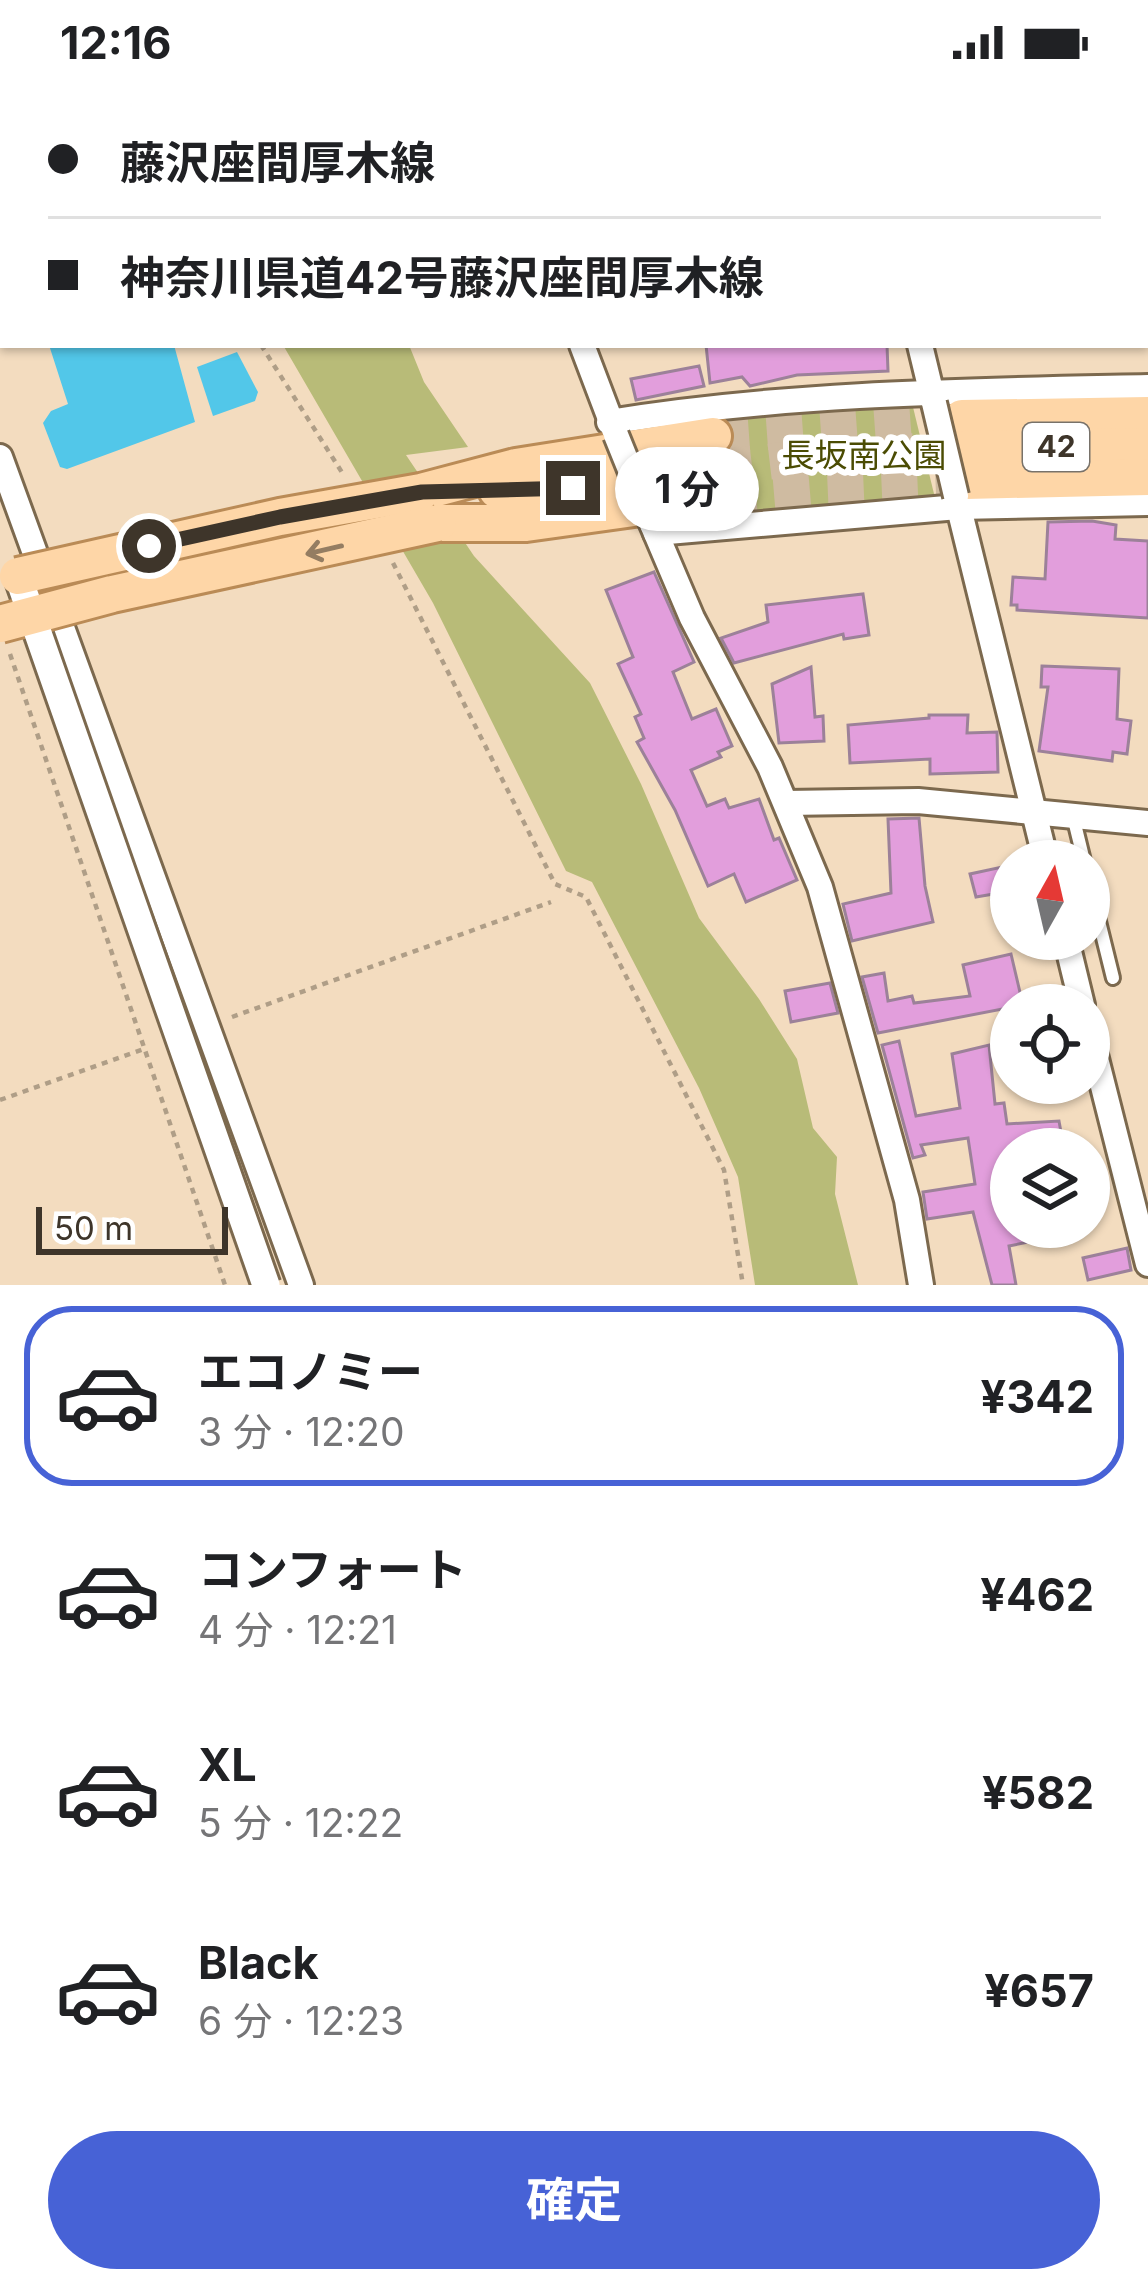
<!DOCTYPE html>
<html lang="ja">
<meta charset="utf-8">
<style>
:root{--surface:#fff;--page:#f2f2f2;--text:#202124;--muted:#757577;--line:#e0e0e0;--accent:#4762d6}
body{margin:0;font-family:Inter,"Noto Sans JP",sans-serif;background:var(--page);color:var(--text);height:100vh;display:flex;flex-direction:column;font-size:45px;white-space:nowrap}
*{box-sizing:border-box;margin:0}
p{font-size:39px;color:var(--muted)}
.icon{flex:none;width:66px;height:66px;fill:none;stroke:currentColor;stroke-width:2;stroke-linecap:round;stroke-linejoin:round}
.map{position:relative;height:1201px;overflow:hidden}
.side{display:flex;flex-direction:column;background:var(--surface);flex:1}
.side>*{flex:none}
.hud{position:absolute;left:0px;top:0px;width:1149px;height:264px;box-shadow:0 3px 9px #0004;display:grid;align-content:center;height:264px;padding:0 48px;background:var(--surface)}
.needle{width:78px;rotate:8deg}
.tools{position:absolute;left:990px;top:756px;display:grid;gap:24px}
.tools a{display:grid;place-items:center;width:120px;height:120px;border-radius:50%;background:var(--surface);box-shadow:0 3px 9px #0004;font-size:60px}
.scale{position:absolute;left:36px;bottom:30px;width:192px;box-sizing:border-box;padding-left:12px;border:6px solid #3e352a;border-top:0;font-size:33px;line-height:42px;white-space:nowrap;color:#3e352a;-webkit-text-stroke:9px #fff;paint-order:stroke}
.end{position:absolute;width:54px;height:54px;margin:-27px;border:15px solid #3e352a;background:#fff;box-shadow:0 0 0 6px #fff}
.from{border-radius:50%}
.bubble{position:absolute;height:84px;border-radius:42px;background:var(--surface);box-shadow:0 3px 9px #0004;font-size:39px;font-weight:700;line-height:84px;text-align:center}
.hud b{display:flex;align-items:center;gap:42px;height:114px;font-size:45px}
.hud b+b{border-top:3px solid var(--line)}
.hud i{width:30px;height:30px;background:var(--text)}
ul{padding:21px 0 0;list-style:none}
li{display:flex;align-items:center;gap:36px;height:180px;margin:0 24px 18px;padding:0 24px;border:6px solid transparent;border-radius:48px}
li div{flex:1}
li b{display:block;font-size:45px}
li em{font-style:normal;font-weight:700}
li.selected{border-color:var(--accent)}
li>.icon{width:108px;height:108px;stroke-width:1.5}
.action{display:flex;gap:24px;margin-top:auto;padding:24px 48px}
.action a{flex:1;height:138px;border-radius:72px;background:var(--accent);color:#fff;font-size:48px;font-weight:700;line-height:138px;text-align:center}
.status{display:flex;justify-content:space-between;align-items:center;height:84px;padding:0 60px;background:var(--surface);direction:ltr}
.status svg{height:33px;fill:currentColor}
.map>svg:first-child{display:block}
.green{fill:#b8bb78}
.water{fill:#52c7e9}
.building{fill:#e29edc;stroke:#9c8199;stroke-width:3}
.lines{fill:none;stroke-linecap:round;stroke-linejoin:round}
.primary-tunnel{stroke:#cfbba1;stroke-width:36;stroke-dasharray:36 18;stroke-linecap:butt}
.service-casing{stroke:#7c694e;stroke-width:18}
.minor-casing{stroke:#7c694e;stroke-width:30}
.primary-casing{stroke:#ba8b56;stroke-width:42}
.path{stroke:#af9e87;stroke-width:4.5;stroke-dasharray:6 6;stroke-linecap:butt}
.service{stroke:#fff;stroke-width:12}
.minor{stroke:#fff;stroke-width:24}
.primary{stroke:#fed6a7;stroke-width:36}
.minor-bridge-casing{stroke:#7c694e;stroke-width:30;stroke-linecap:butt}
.tertiary-bridge-casing{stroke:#7c694e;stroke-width:33;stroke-linecap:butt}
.primary-bridge-casing{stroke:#ba8b56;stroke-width:42;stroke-linecap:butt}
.minor-bridge{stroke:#fff;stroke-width:24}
.tertiary-bridge{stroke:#fff;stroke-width:27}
.primary-bridge{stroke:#fed6a7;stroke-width:36}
.oneway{stroke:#947d62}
.route{stroke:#3e352a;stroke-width:15}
.labels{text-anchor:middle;stroke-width:12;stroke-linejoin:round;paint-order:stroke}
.shield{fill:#fff;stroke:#78726a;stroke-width:3}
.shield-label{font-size:30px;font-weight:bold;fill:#3e352a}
.park-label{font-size:33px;fill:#4b4c03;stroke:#fff}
</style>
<div class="status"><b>12:16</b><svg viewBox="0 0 49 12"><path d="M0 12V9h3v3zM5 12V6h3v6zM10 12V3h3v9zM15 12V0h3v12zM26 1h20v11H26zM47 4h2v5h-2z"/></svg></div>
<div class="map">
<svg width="1148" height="1201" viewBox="0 0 1148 1201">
<rect width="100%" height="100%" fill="#f3dcbf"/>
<g class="green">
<polygon points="283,261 409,261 424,298 468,363 406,371 474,472 590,599 641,700 699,834 759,915 797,975 813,1044 837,1073 835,1110 858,1201 755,1201 738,1093 699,1004 592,798 566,787 433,519"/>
<polygon points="912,319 935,414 726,431 717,336"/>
</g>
<g class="water">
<polygon points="49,261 174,261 195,338 67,385 60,383 43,339 51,327 68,320"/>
<polygon points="237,268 258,308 255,317 213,332 197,283"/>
</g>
<g class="building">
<polygon points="706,261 887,261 888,287 797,291 750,302 742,293 710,299"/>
<polygon points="699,282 704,302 636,316 631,295"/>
<polygon points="1092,437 1116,441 1115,455 1148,457 1148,534 1017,526 1017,521 1011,521 1013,493 1045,495 1048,438"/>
<polygon points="654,488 694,578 673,588 692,635 716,625 732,662 718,668 721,673 691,686 707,722 725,715 729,724 759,715 774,756 779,754 797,796 746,818 734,790 708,802 675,726 637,658 644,654 635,633 641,630 618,580 633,573 606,506"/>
<polygon points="863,510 869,551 844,555 843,550 734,579 721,554 768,538 766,521"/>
<polygon points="1042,582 1119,585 1117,635 1131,637 1127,670 1113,668 1112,677 1039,667 1048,603 1041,603"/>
<polygon points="811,583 815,633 823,632 824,657 779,659 772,600"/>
<polygon points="929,631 968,631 967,649 997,648 998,688 930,690 930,675 850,679 848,641 929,634"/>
<polygon points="919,734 925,802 933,838 852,857 843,820 891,809 888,735"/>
<polygon points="1002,783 1002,790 1011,790 1011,807 976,813 970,790"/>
<polygon points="1011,870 1023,921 878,949 862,893 884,889 888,917 912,912 914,919 970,912 963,881"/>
<polygon points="830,899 838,929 791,938 785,907"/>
<polygon points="899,957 916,1032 960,1024 952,970 989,961 995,1020 1004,1019 1007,1040 1059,1037 1064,1065 1011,1065 1011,1143 1052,1143 1053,1153 1009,1162 1016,1201 992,1201 973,1128 927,1135 923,1108 975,1100 968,1054 921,1061 925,1071 913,1074 882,961"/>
<polygon points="1127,1164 1131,1186 1088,1196 1083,1174"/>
</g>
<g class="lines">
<g class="primary-tunnel">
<polyline points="713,352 962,334"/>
<polyline points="716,384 826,371 964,365"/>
<polyline points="720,412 827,403 965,397"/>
</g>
<g class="service-casing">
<g id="service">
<polyline points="1073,732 1084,777"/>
<polyline points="1089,797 1113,894"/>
</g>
</g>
<g class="minor-casing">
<g id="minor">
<polyline points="260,0 262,3"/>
<polyline points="463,0 465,3"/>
<polyline points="856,0 857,3"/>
<polyline points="1085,0 1086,3"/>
<polyline points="1146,115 1148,115"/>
<polyline points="582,261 615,348"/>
<polyline points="920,261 934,319"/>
<path d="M 609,338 C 787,309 968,307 1148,303"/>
<polyline points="0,373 301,1201"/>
<polyline points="956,412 1046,777"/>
<polyline points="652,440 692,534 770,683 820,803 907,1116 921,1201"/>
<polyline points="656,449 958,423 1148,419"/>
<polyline points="786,719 918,717 1148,739"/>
<polyline points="1066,855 1082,921"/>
<polyline points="1089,947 1148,1180"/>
</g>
</g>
<g class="primary-casing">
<g id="primary">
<polyline points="962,334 1148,331"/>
<polyline points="964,365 1148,362"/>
<polyline points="965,397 1148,393"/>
<polyline points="497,406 573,404 716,384"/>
<polyline points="421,408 516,383 713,352"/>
<polyline points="438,439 526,439 720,412"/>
</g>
</g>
<g class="path">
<polyline points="123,0 124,3"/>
<polyline points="261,261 343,390"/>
<polyline points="393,479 555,800 586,813 724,1086 743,1201"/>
<polyline points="10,570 225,1201"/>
<polyline points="232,933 551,818"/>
<polyline points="0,1016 147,964"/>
</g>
<use href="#service" class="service"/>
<use href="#minor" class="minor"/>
<use href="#primary" class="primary"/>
<g class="minor-bridge-casing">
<g id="minor-bridge">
<polyline points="934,319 956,412"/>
<polyline points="616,351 652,440"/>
</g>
</g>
<g class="tertiary-bridge-casing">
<polyline id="tertiary-bridge" points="18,492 266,1201"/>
</g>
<g class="primary-bridge-casing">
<g id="primary-bridge">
<polyline points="18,492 280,433 421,408"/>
<polyline points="0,540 112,510 438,439"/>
</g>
</g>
<use href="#minor-bridge" class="minor-bridge"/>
<use href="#tertiary-bridge" class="tertiary-bridge"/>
<use href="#primary-bridge" class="primary-bridge"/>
</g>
<defs><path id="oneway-shaft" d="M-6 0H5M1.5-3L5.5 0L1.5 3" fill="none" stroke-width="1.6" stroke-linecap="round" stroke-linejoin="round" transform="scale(3)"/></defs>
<use class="oneway" href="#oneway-shaft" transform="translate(324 466) rotate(167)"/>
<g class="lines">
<polyline class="route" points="149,462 280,433 422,408 573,404"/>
</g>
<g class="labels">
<rect class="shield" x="1023" y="339" width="66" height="48" rx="9"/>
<g class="shield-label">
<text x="1056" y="373">42</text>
</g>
<g class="park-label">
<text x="864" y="383">長坂南公園</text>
</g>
</g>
</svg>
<div class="tools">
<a><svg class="needle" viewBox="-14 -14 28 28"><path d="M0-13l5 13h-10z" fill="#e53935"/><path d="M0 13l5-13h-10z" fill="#757577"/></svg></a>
<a><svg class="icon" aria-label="locate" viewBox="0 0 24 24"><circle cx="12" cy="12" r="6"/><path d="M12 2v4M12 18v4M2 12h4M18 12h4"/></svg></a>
<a><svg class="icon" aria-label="layers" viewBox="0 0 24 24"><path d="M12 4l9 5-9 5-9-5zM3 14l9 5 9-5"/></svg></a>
</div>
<div class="scale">50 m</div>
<i class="end from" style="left:149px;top:462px"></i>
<i class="end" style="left:573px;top:404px"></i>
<div class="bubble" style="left:615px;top:363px;width:144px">1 分</div>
<div class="hud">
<b><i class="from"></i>藤沢座間厚木線</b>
<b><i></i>神奈川県道42号藤沢座間厚木線</b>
</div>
</div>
<section class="side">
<ul>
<li class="selected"><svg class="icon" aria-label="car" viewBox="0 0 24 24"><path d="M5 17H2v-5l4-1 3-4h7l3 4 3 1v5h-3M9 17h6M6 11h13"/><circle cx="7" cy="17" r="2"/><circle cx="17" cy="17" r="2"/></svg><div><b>エコノミー</b><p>3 分 · 12:20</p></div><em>¥342</em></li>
<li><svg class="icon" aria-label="car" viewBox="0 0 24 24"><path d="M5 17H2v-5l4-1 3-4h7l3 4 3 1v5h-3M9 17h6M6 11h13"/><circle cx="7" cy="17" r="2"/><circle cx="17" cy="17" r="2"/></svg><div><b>コンフォート</b><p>4 分 · 12:21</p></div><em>¥462</em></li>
<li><svg class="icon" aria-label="car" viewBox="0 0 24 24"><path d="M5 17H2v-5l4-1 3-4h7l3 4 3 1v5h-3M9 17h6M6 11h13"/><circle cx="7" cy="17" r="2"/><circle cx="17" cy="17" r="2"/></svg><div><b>XL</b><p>5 分 · 12:22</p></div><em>¥582</em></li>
<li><svg class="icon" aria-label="car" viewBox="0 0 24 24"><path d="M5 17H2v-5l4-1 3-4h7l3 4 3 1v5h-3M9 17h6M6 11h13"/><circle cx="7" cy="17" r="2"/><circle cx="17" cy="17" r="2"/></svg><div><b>Black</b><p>6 分 · 12:23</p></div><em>¥657</em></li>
</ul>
<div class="action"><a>確定</a></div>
</section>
